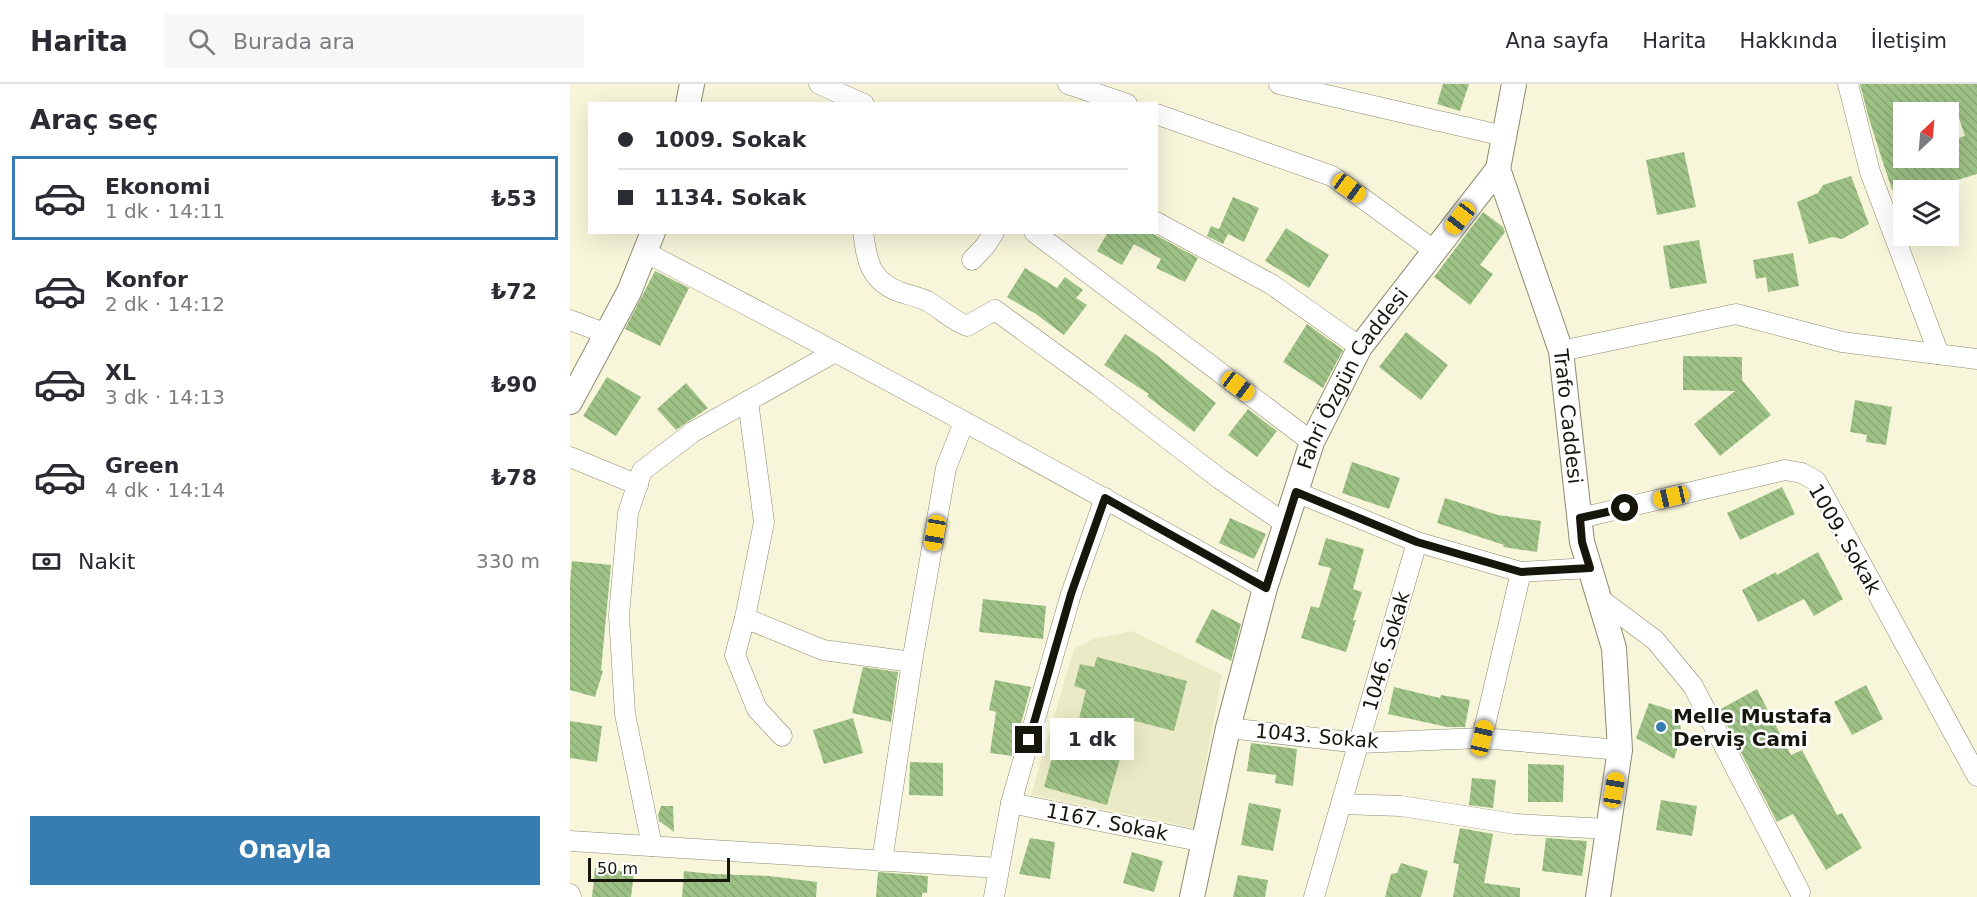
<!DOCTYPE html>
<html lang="tr">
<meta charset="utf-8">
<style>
:root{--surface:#fff;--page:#f7f7f7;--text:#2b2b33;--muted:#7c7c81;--line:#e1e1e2;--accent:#377db2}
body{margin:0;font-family:"DejaVu Sans",sans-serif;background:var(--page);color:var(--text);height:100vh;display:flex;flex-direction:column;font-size:22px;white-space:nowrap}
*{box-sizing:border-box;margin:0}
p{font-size:20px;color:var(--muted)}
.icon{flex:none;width:33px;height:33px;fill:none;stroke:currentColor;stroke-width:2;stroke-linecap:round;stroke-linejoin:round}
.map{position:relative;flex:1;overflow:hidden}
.side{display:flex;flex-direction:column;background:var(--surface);width:570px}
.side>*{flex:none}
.banner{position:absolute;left:18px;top:18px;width:570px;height:132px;border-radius:0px;box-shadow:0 6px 24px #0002;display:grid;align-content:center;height:132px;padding:0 30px;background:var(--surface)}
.needle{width:39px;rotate:26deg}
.buttons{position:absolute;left:1323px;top:18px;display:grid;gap:12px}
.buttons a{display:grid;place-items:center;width:66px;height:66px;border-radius:0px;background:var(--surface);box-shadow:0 6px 24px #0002;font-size:30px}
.scale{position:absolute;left:18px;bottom:15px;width:142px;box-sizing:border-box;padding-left:6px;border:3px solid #16160c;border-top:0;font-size:16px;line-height:21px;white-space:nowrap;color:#16160c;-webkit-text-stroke:4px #fff;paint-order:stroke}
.end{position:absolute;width:27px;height:27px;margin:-14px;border:8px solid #16160c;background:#fff;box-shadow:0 0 0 3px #fff}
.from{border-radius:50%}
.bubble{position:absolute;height:42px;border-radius:0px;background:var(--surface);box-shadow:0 6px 24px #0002;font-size:20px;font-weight:700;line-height:42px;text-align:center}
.car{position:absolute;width:18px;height:36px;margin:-18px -9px;border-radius:8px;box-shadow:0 0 4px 2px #0007;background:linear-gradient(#f5c518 24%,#345 0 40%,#f5c518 0 76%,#345 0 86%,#f5c518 0)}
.banner b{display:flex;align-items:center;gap:21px;height:57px;font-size:22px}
.banner b+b{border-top:2px solid var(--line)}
.banner i{width:15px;height:15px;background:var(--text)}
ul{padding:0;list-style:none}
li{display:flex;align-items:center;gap:18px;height:84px;margin:0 12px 9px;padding:0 18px;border:3px solid transparent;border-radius:0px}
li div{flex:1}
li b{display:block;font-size:22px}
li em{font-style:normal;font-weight:700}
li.active{border-color:var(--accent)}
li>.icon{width:54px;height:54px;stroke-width:1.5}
h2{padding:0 30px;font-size:27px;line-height:72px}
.pay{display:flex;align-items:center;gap:15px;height:66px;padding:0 30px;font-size:22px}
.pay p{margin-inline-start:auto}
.cta{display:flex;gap:12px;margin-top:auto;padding:12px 30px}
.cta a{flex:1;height:69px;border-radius:0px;background:var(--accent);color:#fff;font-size:24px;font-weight:700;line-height:69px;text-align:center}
header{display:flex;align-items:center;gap:36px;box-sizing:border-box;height:84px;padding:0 30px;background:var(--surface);border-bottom:2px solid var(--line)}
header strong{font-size:28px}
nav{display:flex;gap:33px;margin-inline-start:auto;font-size:21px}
.search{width:420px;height:54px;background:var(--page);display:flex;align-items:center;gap:15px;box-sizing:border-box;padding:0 21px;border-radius:0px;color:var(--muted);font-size:22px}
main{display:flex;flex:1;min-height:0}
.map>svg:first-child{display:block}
.built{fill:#ebeac6}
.building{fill:url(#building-back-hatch);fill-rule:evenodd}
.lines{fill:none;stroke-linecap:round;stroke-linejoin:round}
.minor-casing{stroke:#8c8b71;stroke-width:21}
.tertiary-casing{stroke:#8c8b71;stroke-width:26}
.minor{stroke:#fff;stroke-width:20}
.tertiary{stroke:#fff;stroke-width:24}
.route{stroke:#16160c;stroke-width:8}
.poi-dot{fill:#377db2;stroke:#fff;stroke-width:2}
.labels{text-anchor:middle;stroke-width:5;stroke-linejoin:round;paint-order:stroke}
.street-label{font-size:20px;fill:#16160c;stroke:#fff}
.poi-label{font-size:20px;font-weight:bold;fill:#16160c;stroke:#fff;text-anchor:start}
</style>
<header>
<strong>Harita</strong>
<div class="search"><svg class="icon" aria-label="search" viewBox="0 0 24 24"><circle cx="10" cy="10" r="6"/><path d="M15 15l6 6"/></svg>Burada ara</div>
<nav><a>Ana sayfa</a><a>Harita</a><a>Hakkında</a><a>İletişim</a></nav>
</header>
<main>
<section class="side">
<h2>Araç seç</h2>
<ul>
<li class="active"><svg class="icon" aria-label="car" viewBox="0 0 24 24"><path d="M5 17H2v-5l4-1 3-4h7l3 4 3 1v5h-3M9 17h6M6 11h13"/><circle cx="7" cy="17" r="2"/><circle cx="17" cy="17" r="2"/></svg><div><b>Ekonomi</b><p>1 dk · 14:11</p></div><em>₺53</em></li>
<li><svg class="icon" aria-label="car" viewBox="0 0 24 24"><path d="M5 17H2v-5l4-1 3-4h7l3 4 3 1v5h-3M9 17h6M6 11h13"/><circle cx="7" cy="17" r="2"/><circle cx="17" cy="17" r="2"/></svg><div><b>Konfor</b><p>2 dk · 14:12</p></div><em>₺72</em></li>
<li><svg class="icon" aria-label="car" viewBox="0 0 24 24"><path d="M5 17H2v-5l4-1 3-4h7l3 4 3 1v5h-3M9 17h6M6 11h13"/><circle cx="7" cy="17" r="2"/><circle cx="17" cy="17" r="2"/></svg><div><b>XL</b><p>3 dk · 14:13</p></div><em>₺90</em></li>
<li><svg class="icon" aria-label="car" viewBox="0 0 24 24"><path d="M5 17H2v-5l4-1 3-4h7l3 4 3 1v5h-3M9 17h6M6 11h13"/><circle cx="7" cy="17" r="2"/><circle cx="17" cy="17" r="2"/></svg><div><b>Green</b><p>4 dk · 14:14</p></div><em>₺78</em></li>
</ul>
<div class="pay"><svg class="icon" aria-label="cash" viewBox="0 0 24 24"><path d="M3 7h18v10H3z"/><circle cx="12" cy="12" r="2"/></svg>Nakit<p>330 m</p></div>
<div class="cta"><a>Onayla</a></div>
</section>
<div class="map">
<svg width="1407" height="813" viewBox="0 0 1407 813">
<defs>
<pattern id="building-back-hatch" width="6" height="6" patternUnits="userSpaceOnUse" patternTransform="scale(1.5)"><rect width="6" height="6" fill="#9ec286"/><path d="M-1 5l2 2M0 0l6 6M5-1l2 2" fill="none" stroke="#87a672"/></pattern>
</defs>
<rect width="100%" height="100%" fill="#f7f6da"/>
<polygon class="built" points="562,547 652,591 624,744 461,711 504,565 523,555"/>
<g class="building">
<polygon points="873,0 899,0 890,27 867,20"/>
<path d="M 1290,0 L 1407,0 L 1407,90 L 1364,103 L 1365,106 L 1322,106 L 1299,35 ZM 1334,28 L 1387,28 L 1395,52 L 1378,57 L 1378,74 L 1334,74 Z"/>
<polygon points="1114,68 1126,123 1087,131 1076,76"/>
<polygon points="1281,92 1299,140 1272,155 1262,153 1239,160 1227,118 1248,109 1253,101"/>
<polygon points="663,113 689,124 674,158 658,150 653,160 637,152 641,142 649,145"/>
<polygon points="913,128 933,143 935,148 910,181 923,190 900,221 864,193"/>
<polygon points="716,144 759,171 739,204 695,177"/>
<polygon points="538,148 580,148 628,174 615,198 586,184 591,175 564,160 552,181 527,167"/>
<polygon points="1129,156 1137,199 1100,205 1093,162"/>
<polygon points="1223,169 1229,202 1198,208 1196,193 1186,195 1183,176"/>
<polygon points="455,184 487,204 495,193 513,206 506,214 517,221 494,251 466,230 437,213"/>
<polygon points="85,187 119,204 90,262 55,245"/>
<polygon points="737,240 773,266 753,304 713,278"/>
<polygon points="836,248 878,281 851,316 809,283"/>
<polygon points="555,250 585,270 646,319 624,348 577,312 579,310 534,281"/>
<polygon points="1113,272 1172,273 1172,296 1201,331 1150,372 1124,340 1165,307 1113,306"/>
<polygon points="37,293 71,313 46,352 13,332"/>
<polygon points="116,299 138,324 106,346 87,325"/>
<polygon points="1285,316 1322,323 1316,361 1296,358 1297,351 1280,348"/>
<polygon points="678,325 707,347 687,373 658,351"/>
<polygon points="782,378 830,394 819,425 772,409"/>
<polygon points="1212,403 1225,430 1170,456 1157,429"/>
<polygon points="875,414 928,431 971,437 967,468 933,463 934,461 867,439"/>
<polygon points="660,434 696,450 684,475 649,459"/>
<polygon points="756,454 794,465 783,505 792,508 783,536 786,536 776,568 731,554 741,522 749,524 761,484 748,481"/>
<polygon points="1248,468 1273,515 1244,532 1234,515 1188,538 1172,506 1206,488 1207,491"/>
<polygon points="2,477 41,481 31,586 33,587 25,613 0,606 0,500"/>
<polygon points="413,515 476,522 473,555 409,548"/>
<polygon points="642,525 671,540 661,577 625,558"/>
<polygon points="527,573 617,597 604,647 561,636 537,721 474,703 492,638 507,643 516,606 504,602 510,580 524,583"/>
<polygon points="293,583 328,588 321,638 282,629"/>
<polygon points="425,596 461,603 442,672 420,669 426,628 419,626"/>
<polygon points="1296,601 1313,635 1282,651 1264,618"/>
<polygon points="824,603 870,614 871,611 900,616 895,643 877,643 818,630"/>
<polygon points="1187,605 1221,671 1232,666 1267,731 1272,729 1292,764 1256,786 1223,730 1207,738 1149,626"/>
<polygon points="1079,619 1104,627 1109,636 1112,650 1104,675 1066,654"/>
<polygon points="283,634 293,669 254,680 243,646"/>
<polygon points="0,637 32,642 27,678 0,674"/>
<polygon points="681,659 727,665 723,702 705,699 706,691 677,687"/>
<polygon points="340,678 373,679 373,712 339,711"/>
<polygon points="958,680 994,681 993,718 958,718"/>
<polygon points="902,694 926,696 923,724 899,721"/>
<polygon points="1091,716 1127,722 1122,752 1086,746"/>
<polygon points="679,719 711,725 703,767 671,761"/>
<polygon points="91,722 103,722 104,748 89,737 88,731"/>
<polygon points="890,744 923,750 914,799 950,804 950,813 883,813 889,780 883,779"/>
<polygon points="460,754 485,758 480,795 449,790"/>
<polygon points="976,754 1017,757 1012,792 972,787"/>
<polygon points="562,768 593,777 584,808 553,799"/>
<polygon points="831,779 858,787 851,813 815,813 821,790 827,789"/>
<polygon points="25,784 64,789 61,813 22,813"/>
<polygon points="114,787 143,790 199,792 247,798 246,813 112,813"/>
<polygon points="308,788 358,792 357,809 352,809 352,813 306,813"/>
<polygon points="668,791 698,796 695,813 663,813"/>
</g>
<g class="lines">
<g class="minor-casing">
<g id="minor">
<polyline points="249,0 294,20"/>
<polyline points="498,0 557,20"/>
<polyline points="709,0 934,52"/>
<polyline points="1278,0 1300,88 1369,270"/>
<polyline points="586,30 762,92 865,167"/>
<polyline points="586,138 701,200 790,263"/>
<path d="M 293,148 C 297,177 300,197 330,208 C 339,211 349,213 357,217 C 371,225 382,236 397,242 L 425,226 L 528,301 L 650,395 L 716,440"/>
<polyline points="464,148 742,358"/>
<path d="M 75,168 C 284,276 490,389 695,504"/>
<polyline points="402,176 416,161 424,148"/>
<polyline points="0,236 37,250"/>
<polyline points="991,267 1166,230 1272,258 1407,275"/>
<polyline points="178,317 194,438 175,534 165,571 187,625 212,652"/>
<polyline points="0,373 68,401"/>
<polyline points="726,408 847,458 951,488 1020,484"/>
<polyline points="1010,434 1215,386 1232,389 1246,397 1407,692"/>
<polyline points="1030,515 1085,556 1123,602 1230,808"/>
<polyline points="175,534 253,566 342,578"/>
<polyline points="658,644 789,659 912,654 1050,666"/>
<polyline points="912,654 951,488"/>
<polyline points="441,719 634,758"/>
<polyline points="771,720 831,722 945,740 1038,745"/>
<polyline points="0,757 429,784"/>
<polyline points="82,762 55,630 49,531 58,429 72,387 123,348 265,268"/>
<polyline points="312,777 342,578 376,384 394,338"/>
<polyline points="0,810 1,813"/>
<polyline points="424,813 441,719 501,510 535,414"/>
<polyline points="744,813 847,458"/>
</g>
</g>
<g class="tertiary-casing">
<g id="tertiary">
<path id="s1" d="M 944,0 L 928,85 L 991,267 L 1012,458 L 1044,564 L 1050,666 L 1028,813"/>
<polyline points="118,20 122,0"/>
<polyline points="0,318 59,208 83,148"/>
<path id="s2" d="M 622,813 L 658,644 L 695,504 L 742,358 L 790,263 L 928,85"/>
</g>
</g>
<use href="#minor" class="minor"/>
<use href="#tertiary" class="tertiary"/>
</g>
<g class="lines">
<polyline class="route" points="459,656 501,510 535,414 696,504 726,408 847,458 951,488 1020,484 1012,458 1010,434 1055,424"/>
</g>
<circle class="poi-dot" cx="1091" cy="643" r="6"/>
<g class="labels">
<g class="street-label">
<text dy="7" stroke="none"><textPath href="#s2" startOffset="546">Fahri Özgün Caddesi</textPath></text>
<text dy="7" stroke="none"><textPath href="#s1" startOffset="345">Trafo Caddesi</textPath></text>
<text transform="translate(1275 455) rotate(60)" y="7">1009. Sokak</text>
<text transform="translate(816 567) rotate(-74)" y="7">1046. Sokak</text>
<text transform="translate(747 652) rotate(5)" y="7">1043. Sokak</text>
<text transform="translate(537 738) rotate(11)" y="7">1167. Sokak</text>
</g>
<g class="poi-label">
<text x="1103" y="639">Melle Mustafa<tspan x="1103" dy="23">Derviş Cami</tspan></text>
</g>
</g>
</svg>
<div class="buttons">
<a><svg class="needle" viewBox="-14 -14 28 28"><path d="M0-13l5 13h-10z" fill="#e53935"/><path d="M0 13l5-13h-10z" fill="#7c7c81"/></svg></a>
<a><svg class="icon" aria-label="layers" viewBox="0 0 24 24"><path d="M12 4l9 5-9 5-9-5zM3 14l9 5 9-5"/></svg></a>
</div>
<div class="scale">50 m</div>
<i class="end from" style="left:1055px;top:424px"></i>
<i class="end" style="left:459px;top:656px"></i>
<div class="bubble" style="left:480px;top:634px;width:84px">1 dk</div>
<i class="car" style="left:779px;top:104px;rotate:126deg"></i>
<i class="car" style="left:890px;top:134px;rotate:218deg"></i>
<i class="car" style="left:668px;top:302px;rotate:127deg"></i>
<i class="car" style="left:1101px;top:413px;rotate:257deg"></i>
<i class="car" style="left:365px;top:449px;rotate:190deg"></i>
<i class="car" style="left:912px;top:654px;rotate:13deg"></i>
<i class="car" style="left:1044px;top:706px;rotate:9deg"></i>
<div class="banner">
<b><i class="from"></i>1009. Sokak</b>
<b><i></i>1134. Sokak</b>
</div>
</div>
</main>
